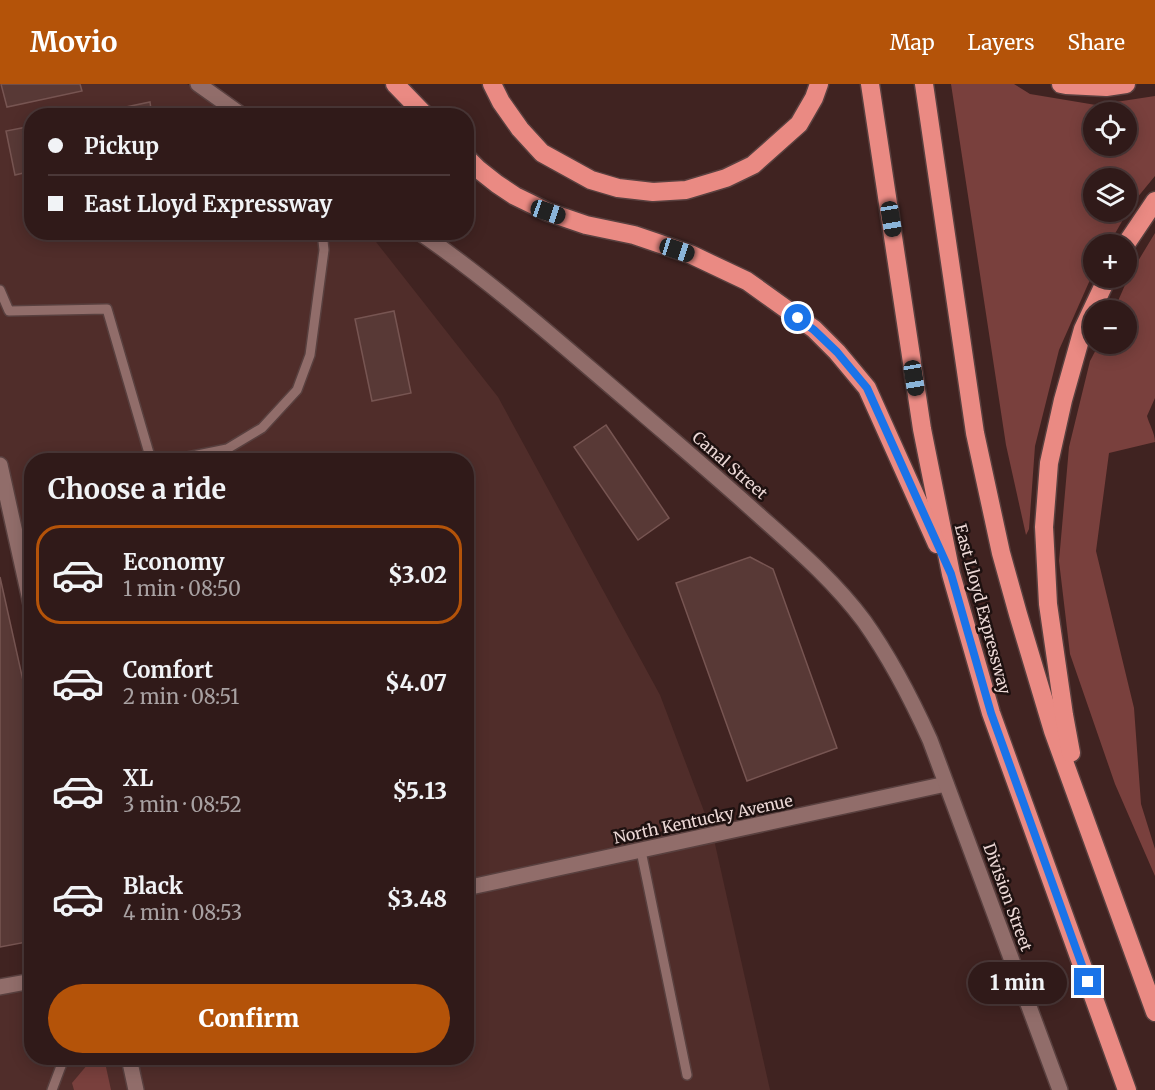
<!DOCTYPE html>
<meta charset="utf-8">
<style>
:root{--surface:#301a19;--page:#3c2726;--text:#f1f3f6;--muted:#a8a1a2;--line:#4b3838;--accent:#b45309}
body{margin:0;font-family:Merriweather,serif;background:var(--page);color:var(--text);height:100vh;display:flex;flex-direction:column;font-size:22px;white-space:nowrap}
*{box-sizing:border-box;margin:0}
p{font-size:20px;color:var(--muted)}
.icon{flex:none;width:33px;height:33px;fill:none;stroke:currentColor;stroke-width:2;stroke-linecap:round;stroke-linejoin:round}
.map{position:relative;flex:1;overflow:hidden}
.details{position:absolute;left:24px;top:369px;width:450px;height:612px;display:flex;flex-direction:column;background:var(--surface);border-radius:24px;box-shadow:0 3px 15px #0003,0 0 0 2px var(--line)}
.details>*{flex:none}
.guide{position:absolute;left:24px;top:24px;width:450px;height:132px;border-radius:24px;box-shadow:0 3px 15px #0003,0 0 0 2px var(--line);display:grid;align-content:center;height:132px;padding:0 24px;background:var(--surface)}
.tools{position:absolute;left:1083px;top:18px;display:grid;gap:12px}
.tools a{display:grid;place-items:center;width:54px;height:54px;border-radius:50%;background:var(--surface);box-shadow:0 3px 15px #0003,0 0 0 2px var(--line);font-size:30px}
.end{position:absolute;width:27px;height:27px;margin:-14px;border:8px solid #1a73e8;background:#fff;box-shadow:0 0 0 3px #fff}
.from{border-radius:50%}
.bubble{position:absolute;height:42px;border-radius:21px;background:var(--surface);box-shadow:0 3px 15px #0003,0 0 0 2px var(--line);font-size:20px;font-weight:800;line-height:42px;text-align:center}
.car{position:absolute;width:18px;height:36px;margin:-18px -9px;border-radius:8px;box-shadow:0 0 4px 2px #0007;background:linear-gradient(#222 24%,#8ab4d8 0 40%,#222 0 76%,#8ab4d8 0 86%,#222 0)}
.guide b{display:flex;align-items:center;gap:21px;height:57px;font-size:22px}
.guide b+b{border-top:2px solid var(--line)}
.guide i{width:15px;height:15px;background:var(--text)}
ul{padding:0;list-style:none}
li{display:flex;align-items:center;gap:18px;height:99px;margin:0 12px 9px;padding:0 12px;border:3px solid transparent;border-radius:24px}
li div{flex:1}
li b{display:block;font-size:22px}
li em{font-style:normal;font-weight:800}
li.selected{border-color:var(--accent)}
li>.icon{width:54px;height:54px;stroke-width:1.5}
h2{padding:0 24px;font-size:27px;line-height:72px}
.action{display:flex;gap:12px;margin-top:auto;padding:12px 24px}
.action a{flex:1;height:69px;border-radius:36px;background:var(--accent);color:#fff;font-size:24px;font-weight:800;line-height:69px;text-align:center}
header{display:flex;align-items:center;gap:36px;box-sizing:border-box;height:84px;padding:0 30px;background:var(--accent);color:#fff}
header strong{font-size:28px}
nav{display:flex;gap:33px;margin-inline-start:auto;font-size:21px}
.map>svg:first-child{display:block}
.built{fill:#502d2a}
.green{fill:#79403d;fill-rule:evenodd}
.building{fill:#583936;stroke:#775552;stroke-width:1.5}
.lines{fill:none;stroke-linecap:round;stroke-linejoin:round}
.service-casing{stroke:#59403f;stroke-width:12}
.minor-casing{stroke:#59403f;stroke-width:18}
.tertiary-casing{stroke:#59403f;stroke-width:18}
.motorway-casing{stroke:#59403f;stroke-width:21}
.service{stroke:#916d6a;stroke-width:9}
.minor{stroke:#916d6a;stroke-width:15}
.tertiary{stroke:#916d6a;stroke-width:15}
.motorway{stroke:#ea8a83;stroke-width:18}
.route{stroke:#1a73e8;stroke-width:8}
.labels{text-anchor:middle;stroke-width:5;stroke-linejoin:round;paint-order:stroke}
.street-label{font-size:16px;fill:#ecd8d6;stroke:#1e1110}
</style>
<header>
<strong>Movio</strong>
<nav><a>Map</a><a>Layers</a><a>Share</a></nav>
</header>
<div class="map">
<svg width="1155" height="1006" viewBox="0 0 1155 1006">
<rect width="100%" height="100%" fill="#402321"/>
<polygon class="built" points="0,0 187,0 238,31 32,32 32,148 369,149 498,313 660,611 713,751 770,1006 0,1006 0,903 31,897 32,974 466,974 466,376 32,376 31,527 0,384"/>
<g class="green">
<path d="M 951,0 L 1014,0 L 1030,10 L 1096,21 L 1155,12 L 1155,92 L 1132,120 L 1109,160 L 1094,160 L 1093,189 L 1059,266 L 1035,362 L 1029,445 L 1026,451 L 1006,361 ZM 1094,28 L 1126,28 L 1126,62 L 1094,62 ZM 1094,94 L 1126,94 L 1126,128 L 1094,128 Z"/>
<path d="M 1155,149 L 1155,314 L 1147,332 C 1149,340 1155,349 1155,358 L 1109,369 L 1096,467 L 1134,624 L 1141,720 L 1155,765 L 1155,792 L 1115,700 L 1070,570 L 1059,477 L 1069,363 L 1090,277 L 1099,260 L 1126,260 L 1126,226 L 1114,226 L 1129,192 Z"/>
<polygon points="93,974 104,974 111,1006 74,1006 72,999"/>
</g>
<g class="building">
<polygon points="1,0 80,0 82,7 7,23"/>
<polygon points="150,18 152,32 83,32"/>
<polygon points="32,42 32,87 15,91 6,47"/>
<polygon points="394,227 411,309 372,317 355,235"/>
<polygon points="606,341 669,434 638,456 574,363"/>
<polygon points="750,473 773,485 837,664 747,697 676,499"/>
<polygon points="0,493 32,637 32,827 26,828 32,857 0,863"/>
</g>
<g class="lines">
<g class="service-casing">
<g id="service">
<polyline points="0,206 9,227 107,225 151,376"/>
<polyline points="173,376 227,365 262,344 297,306 310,271 324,166 322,148"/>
<polyline points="641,767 687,991"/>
<polyline points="52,1006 64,974"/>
</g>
</g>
<g class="minor-casing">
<g id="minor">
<polyline points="466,804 946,700"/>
<polyline points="0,903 32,897"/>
</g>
</g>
<g class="tertiary-casing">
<g id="tertiary">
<polyline points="198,0 243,32"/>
<path d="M 419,148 C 493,199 560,259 628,317 C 673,356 718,394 762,434 C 798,466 835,498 864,537 C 891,575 911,614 930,656 L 1060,1006"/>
<polyline points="0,381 32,525"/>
<polyline points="129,974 136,1006"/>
</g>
</g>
<g class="motorway-casing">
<g id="motorway">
<polyline points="395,0 426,32"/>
<polyline points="492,0 501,18 520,45 542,69 591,96 618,104 653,108 686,106 726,94 753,81 799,40 814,14 819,0"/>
<polyline points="870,0 922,345 951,490 991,629 1127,1006"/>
<polyline points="924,0 975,349 1001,469 1018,530 1053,647 1155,928"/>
<polyline points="1061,0 1066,1 1106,3 1126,0"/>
<polyline points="466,73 478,85 497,100 515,112 548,128 586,141 634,151 690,170 747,197 814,245 837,268 867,304 937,460"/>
<polyline points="1126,160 1155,117"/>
<polyline points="1071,669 1064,631 1048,520 1044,443 1049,379 1063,316 1083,245 1107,194"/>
</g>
</g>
<use href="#service" class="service"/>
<use href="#minor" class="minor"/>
<use href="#tertiary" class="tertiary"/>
<use href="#motorway" class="motorway"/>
</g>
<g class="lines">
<polyline class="route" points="798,234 814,246 837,268 867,304 951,490 991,629 1088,898"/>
</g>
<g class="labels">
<g class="street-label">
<text transform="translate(730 381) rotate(41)" y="6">Canal Street</text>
<text transform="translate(983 525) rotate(75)" y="6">East Lloyd Expressway</text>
<text transform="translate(703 735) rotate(-12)" y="6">North Kentucky Avenue</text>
<text transform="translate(1008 813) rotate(70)" y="6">Division Street</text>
</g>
</g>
</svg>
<div class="tools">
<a><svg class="icon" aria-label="locate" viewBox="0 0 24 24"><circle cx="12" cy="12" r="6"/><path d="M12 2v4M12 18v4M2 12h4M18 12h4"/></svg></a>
<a><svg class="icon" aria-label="layers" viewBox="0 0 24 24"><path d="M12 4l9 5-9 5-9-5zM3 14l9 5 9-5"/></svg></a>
<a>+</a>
<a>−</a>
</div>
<i class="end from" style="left:798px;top:234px"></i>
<i class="end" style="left:1088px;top:898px"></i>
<div class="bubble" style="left:968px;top:878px;width:99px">1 min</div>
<i class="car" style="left:548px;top:128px;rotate:109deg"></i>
<i class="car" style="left:891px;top:135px;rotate:171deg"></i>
<i class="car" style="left:677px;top:166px;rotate:108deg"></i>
<i class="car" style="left:914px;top:294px;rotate:171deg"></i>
<div class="guide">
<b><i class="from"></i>Pickup</b>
<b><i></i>East Lloyd Expressway</b>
</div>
<section class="details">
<h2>Choose a ride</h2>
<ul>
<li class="selected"><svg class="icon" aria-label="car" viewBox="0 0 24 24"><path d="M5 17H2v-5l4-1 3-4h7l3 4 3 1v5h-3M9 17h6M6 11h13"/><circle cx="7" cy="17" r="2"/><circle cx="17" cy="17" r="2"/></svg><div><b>Economy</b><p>1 min · 08:50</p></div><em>$3.02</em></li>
<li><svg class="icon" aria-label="car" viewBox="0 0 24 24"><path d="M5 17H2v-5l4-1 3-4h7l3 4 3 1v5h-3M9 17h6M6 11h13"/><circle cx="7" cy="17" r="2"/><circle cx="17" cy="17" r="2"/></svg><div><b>Comfort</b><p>2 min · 08:51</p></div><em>$4.07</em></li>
<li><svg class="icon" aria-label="car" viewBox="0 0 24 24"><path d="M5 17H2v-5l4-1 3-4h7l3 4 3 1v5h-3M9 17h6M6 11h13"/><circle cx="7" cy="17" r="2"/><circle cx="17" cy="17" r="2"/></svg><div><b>XL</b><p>3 min · 08:52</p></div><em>$5.13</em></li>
<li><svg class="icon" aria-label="car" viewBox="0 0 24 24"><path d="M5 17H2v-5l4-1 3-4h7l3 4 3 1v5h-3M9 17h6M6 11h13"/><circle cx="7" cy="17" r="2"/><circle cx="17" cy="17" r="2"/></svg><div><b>Black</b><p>4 min · 08:53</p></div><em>$3.48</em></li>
</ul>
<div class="action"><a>Confirm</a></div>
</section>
</div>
